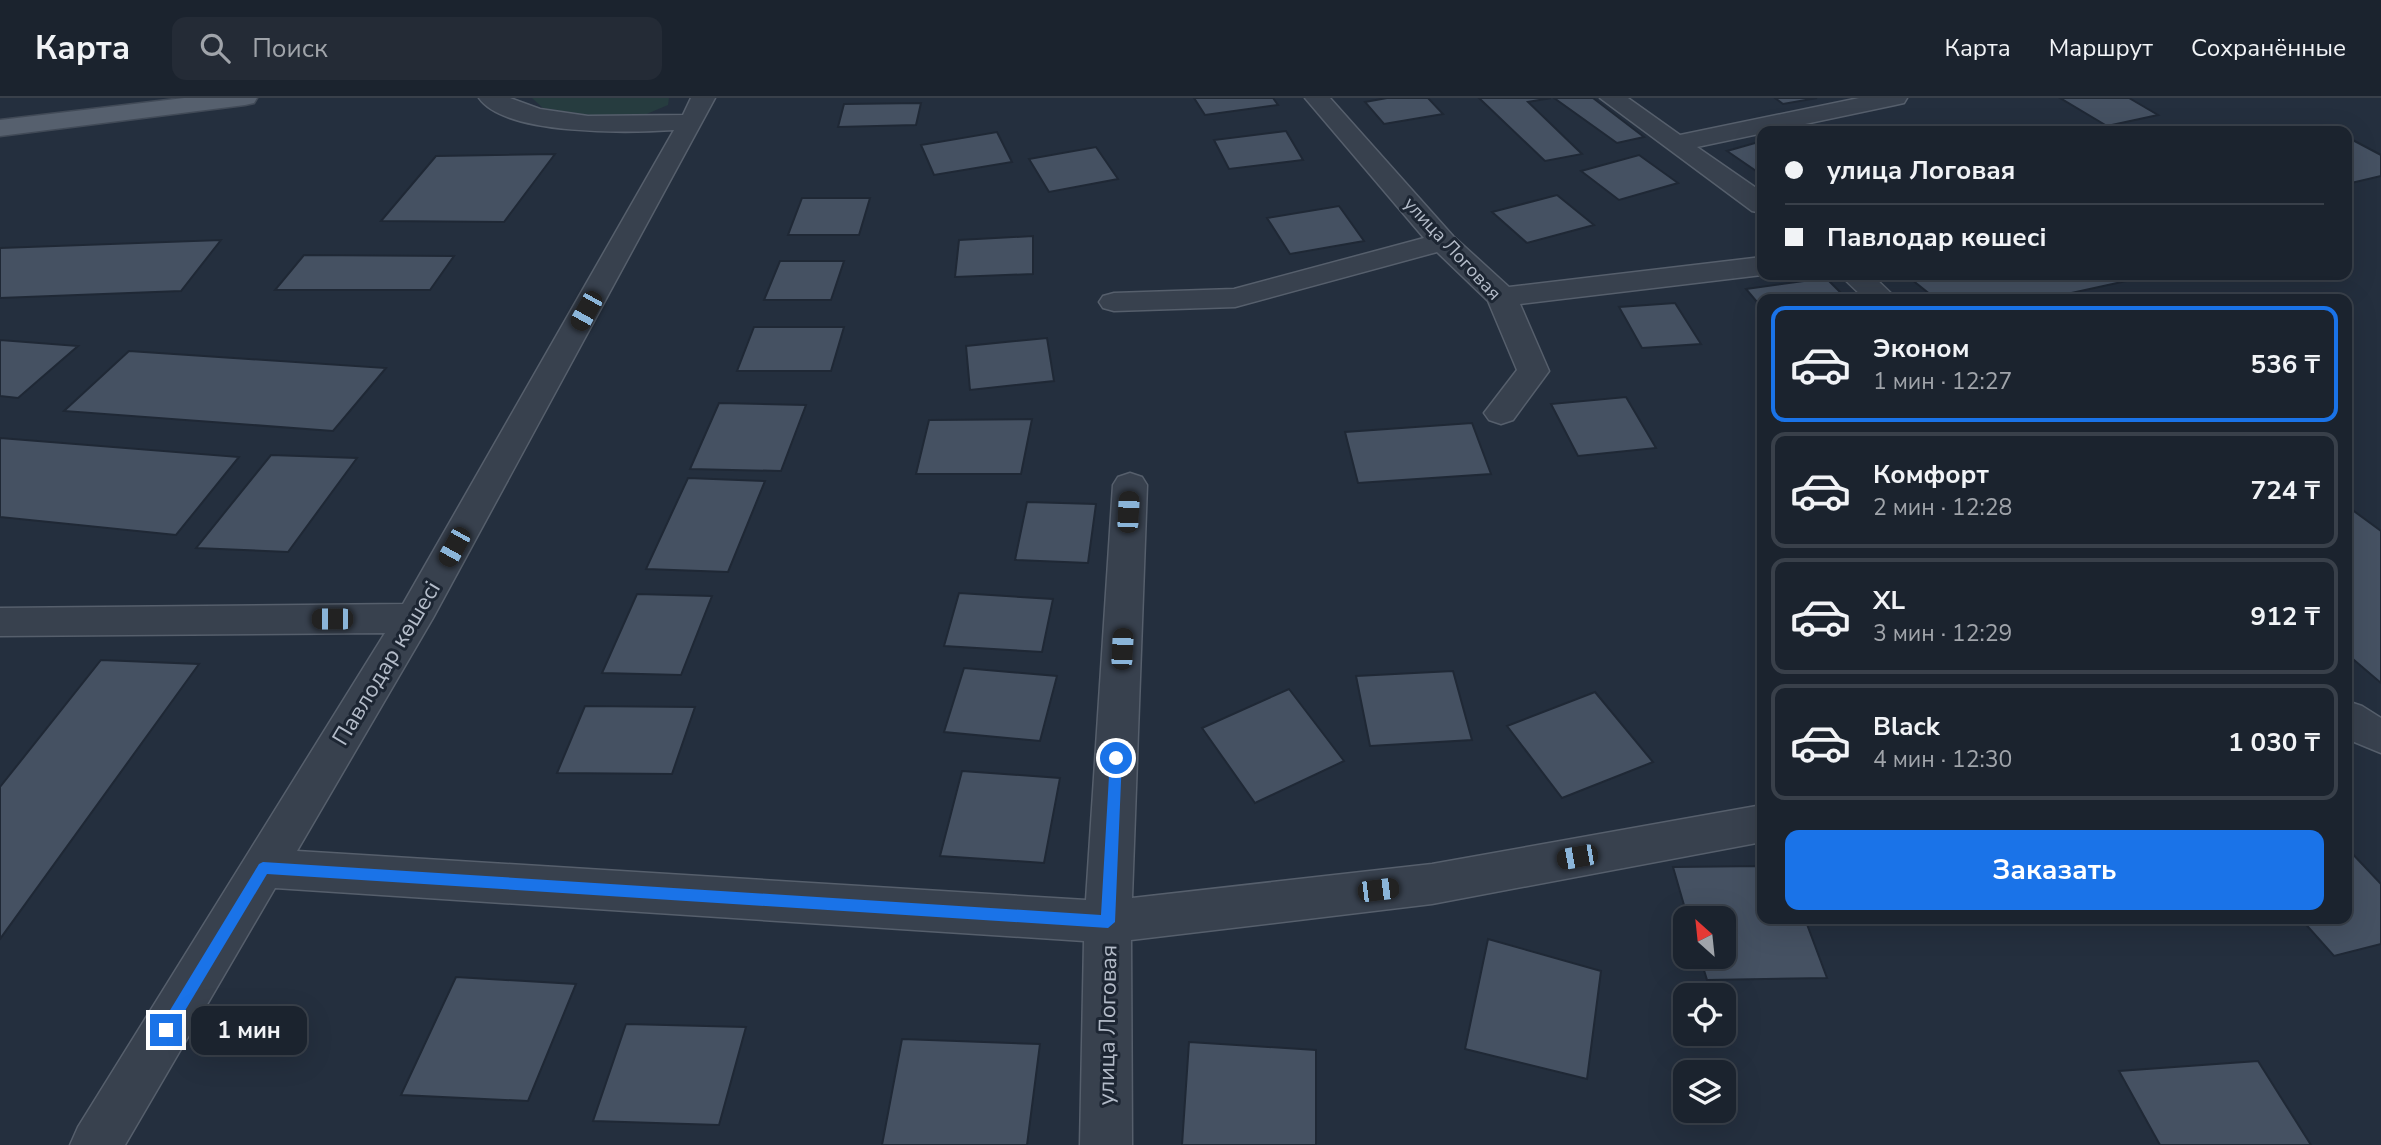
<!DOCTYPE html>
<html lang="ru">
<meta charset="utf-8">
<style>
:root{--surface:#1b232e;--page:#242b36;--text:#f1f3f6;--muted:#a0a4aa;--line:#39404a;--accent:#1a73e8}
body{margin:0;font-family:"Nunito Sans",sans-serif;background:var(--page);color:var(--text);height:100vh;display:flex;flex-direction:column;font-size:26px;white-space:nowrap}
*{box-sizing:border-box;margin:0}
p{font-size:23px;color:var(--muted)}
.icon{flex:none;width:38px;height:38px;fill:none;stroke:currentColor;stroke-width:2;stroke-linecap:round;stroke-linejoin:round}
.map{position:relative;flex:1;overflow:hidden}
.sheet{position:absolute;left:1757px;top:196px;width:595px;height:630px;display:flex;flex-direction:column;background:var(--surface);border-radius:14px;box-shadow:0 7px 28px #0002,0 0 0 2px var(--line)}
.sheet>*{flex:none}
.guide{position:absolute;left:1757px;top:28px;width:595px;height:154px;border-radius:14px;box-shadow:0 7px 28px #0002,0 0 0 2px var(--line);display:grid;align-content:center;height:154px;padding:0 28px;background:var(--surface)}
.needle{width:46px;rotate:333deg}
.controls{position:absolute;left:1673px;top:808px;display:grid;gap:14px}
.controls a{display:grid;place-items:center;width:63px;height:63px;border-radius:14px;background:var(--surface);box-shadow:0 7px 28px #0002,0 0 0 2px var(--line);font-size:35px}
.end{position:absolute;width:32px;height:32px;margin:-16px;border:9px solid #1a73e8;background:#fff;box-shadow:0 0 0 4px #fff}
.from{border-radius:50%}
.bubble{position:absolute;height:49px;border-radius:14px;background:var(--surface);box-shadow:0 7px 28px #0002,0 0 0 2px var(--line);font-size:23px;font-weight:700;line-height:49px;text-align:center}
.car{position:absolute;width:21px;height:42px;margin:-21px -10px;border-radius:9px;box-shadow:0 0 5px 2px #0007;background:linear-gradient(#222 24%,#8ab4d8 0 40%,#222 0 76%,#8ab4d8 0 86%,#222 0)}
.guide b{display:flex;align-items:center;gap:24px;height:66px;font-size:26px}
.guide b+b{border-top:2px solid var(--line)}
.guide i{width:18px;height:18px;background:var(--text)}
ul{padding:12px 0 0;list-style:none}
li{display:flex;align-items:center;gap:21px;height:116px;margin:0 14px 10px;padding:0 14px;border:4px solid var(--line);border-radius:14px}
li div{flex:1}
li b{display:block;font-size:26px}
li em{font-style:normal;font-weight:700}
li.current{border-color:var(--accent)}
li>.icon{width:63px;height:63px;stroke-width:1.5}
.action{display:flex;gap:14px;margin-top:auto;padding:14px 28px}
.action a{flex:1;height:80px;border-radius:14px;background:var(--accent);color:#fff;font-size:28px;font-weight:700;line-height:80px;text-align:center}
header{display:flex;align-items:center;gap:42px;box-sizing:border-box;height:98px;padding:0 35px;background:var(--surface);border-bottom:2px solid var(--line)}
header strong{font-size:33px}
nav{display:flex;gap:38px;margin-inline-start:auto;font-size:24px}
.search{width:490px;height:63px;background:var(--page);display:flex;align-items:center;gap:18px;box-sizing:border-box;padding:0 24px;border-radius:14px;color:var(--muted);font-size:26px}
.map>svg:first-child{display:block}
.green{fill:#263c3f}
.building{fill:#455162;stroke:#1f2835;stroke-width:2}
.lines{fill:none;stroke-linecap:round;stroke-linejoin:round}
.minor-casing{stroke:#565f6c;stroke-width:3}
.major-casing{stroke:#414a57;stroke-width:3}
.minor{fill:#38414e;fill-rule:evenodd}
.major{fill:#56606e;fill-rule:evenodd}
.route{fill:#1a73e8}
.labels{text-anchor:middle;stroke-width:6;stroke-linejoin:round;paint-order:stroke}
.far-street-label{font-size:19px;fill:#b4bcc9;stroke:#1d2633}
.street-label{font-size:23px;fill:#b4bcc9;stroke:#1d2633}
</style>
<header>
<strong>Карта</strong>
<div class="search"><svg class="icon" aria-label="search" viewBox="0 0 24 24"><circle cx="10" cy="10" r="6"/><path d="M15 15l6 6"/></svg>Поиск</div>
<nav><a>Карта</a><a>Маршрут</a><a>Сохранённые</a></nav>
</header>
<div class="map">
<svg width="2381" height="1047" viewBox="0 0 2381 1047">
<rect width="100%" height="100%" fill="#242f3e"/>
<polygon class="green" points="532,0 669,0 668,7 630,23 543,10"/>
<g class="building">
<polygon points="1194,0 1273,0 1278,7 1205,17"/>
<polygon points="1387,0 1428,0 1443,16 1384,26 1365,4"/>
<polygon points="1479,0 1551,0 1528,4 1582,56 1545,63"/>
<polygon points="1554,0 1593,0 1644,39 1617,45"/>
<polygon points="1775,0 1817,0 1783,6"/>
<polygon points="2060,0 2129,0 2158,17 2107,28"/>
<polygon points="921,5 916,27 838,29 844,6"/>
<polygon points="1286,33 1303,62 1229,71 1214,42"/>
<polygon points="997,34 1012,64 934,77 921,47"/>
<polygon points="2347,39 2381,57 2381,78 2347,86"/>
<polygon points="1762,43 1762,77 1727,53"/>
<polygon points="1096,49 1118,81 1049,94 1029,61"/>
<polygon points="555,56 504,124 381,123 436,58"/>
<polygon points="1639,57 1678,85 1619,102 1581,73"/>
<polygon points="1557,97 1594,127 1527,145 1492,114"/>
<polygon points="802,100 870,100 859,137 788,137"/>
<polygon points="1339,108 1364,143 1290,156 1267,120"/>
<polygon points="1033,138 1033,176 955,179 959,142"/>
<polygon points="221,142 181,193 0,200 0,150"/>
<polygon points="304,157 454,158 430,192 275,192"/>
<polygon points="780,163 844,163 831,202 764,202"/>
<polygon points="1906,177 2136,177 2140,180 2044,201 1936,201"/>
<polygon points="1826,180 1847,201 1762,201 1762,210 1746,191"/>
<polygon points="1675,205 1701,246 1642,250 1619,209"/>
<polygon points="754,229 844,229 831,273 737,273"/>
<polygon points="1047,240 1054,283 970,292 966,248"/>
<polygon points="0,242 78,248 18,300 0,298"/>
<polygon points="129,253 386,270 333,333 64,313"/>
<polygon points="1626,299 1656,350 1578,358 1551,306"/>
<polygon points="719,305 806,307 781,373 690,371"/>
<polygon points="1032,321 1021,376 916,376 929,322"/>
<polygon points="1472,325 1491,376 1358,385 1345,334"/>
<polygon points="0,340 239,359 176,437 0,419"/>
<polygon points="271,357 357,360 288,454 196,450"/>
<polygon points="688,380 765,383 728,474 646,471"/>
<polygon points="1027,404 1096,406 1088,465 1015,462"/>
<polygon points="2347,408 2381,433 2381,585 2347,556"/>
<polygon points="959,495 1053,501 1042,554 944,548"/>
<polygon points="637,496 712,498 681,577 602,575"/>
<polygon points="101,562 199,566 0,841 0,689"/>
<polygon points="964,570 1057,578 1040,643 944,634"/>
<polygon points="1453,573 1472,642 1370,648 1356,578"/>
<polygon points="1289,591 1344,663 1255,705 1202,630"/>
<polygon points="1595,594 1653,664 1562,700 1507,628"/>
<polygon points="585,608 695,609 672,676 557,675"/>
<polygon points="962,673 1060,680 1044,765 940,758"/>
<polygon points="2347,750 2381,786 2381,846 2334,858 2301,821 2347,821"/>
<polygon points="1762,768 1762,821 1805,821 1827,880 1707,882 1700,859 1724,859 1724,821 1688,821 1673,769"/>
<polygon points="1488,841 1601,873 1587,981 1465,951"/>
<polygon points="456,879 576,886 528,1003 401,997"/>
<polygon points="626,926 746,929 719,1027 593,1023"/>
<polygon points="902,941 1040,946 1027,1047 882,1047"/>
<polygon points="1189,944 1316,952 1316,1047 1182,1047"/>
<polygon points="2258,963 2311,1047 2160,1047 2119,973"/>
</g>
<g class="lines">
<g class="minor-casing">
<g id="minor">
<path d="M 479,0 L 510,0 L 540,11 L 588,18 L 683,17 L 691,0 L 715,0 L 433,520 L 297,753 L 1086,802 L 1113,387 L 1118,379 L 1130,375 L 1142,379 L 1147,387 L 1132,800 L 1432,766 L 1762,707 L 1762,744 L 1432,806 L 1131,842 L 1132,1047 L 1080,1047 L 1084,843 L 275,790 L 125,1047 L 70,1047 L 78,1029 L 385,535 L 0,538 L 0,510 L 403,506 L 674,32 C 632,35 505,38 479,0 Z"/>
<polygon points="1305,0 1330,0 1453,138 1509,189 1762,159 1762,177 1520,206 1549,273 1513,322 1501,326 1489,322 1484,315 1517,272 1488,203 1437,154 1235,209 1114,213 1103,210 1099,204 1103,198 1114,195 1234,191 1424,140"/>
<polygon points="1600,0 1628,0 1680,37 1859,0 1907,0 1904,5 1895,7 1697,49 1762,94 1762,115 1752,113"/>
<polygon points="1840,177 1872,177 1897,201 1865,201"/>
<polygon points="2347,603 2362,608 2381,620 2381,655 2347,641"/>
</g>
</g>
<g class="major-casing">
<polygon id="major" points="184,0 257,0 254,5 245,7 0,38 0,22"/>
</g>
<use href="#minor" class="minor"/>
<use href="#major" class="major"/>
</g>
<polygon class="route" points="1116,655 1122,660 1115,824 1108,830 267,776 171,936 166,938 158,932 259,766 263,764 1101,817 1110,660"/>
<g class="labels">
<g class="far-street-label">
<text transform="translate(1453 150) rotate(47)" y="7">улица Логовая</text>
</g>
<g class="street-label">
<text transform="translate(386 565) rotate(-59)" y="8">Павлодар көшесі</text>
<text transform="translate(1107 927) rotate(-89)" y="8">улица Логовая</text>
</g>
</g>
</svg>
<div class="controls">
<a><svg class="needle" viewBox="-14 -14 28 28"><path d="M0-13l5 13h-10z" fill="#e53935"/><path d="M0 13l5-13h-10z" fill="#a0a4aa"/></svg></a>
<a><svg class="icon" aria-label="locate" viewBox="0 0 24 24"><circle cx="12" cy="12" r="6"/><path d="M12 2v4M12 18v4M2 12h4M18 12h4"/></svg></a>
<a><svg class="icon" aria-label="layers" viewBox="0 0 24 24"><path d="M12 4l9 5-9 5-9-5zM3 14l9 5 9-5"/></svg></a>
</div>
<i class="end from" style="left:1116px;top:660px"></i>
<i class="end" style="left:166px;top:932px"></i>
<div class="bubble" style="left:191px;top:908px;width:116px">1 мин</div>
<i class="car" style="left:586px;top:213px;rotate:209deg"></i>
<i class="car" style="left:1128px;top:414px;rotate:3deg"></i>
<i class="car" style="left:454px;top:449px;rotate:209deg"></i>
<i class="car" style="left:332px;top:521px;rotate:270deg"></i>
<i class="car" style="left:1122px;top:551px;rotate:3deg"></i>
<i class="car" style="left:1577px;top:759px;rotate:260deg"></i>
<i class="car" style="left:1378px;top:792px;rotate:83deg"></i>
<div class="guide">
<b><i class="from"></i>улица Логовая</b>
<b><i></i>Павлодар көшесі</b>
</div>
<section class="sheet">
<ul>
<li class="current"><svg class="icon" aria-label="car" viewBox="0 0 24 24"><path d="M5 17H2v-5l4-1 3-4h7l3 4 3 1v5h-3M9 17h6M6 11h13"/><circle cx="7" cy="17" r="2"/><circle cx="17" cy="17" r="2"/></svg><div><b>Эконом</b><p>1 мин · 12:27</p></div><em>536 ₸</em></li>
<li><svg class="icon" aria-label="car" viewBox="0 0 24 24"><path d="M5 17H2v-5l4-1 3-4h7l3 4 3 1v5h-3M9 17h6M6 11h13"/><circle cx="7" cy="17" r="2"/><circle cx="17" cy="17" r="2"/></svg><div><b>Комфорт</b><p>2 мин · 12:28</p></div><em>724 ₸</em></li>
<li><svg class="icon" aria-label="car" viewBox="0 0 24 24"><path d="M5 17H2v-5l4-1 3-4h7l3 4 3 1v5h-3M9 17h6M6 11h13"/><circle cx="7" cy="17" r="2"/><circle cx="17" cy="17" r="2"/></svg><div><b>XL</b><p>3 мин · 12:29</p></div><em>912 ₸</em></li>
<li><svg class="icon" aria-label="car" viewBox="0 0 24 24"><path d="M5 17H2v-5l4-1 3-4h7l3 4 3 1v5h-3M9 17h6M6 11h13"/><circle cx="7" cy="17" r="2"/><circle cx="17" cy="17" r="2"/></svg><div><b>Black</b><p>4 мин · 12:30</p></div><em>1 030 ₸</em></li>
</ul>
<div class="action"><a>Заказать</a></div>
</section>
</div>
